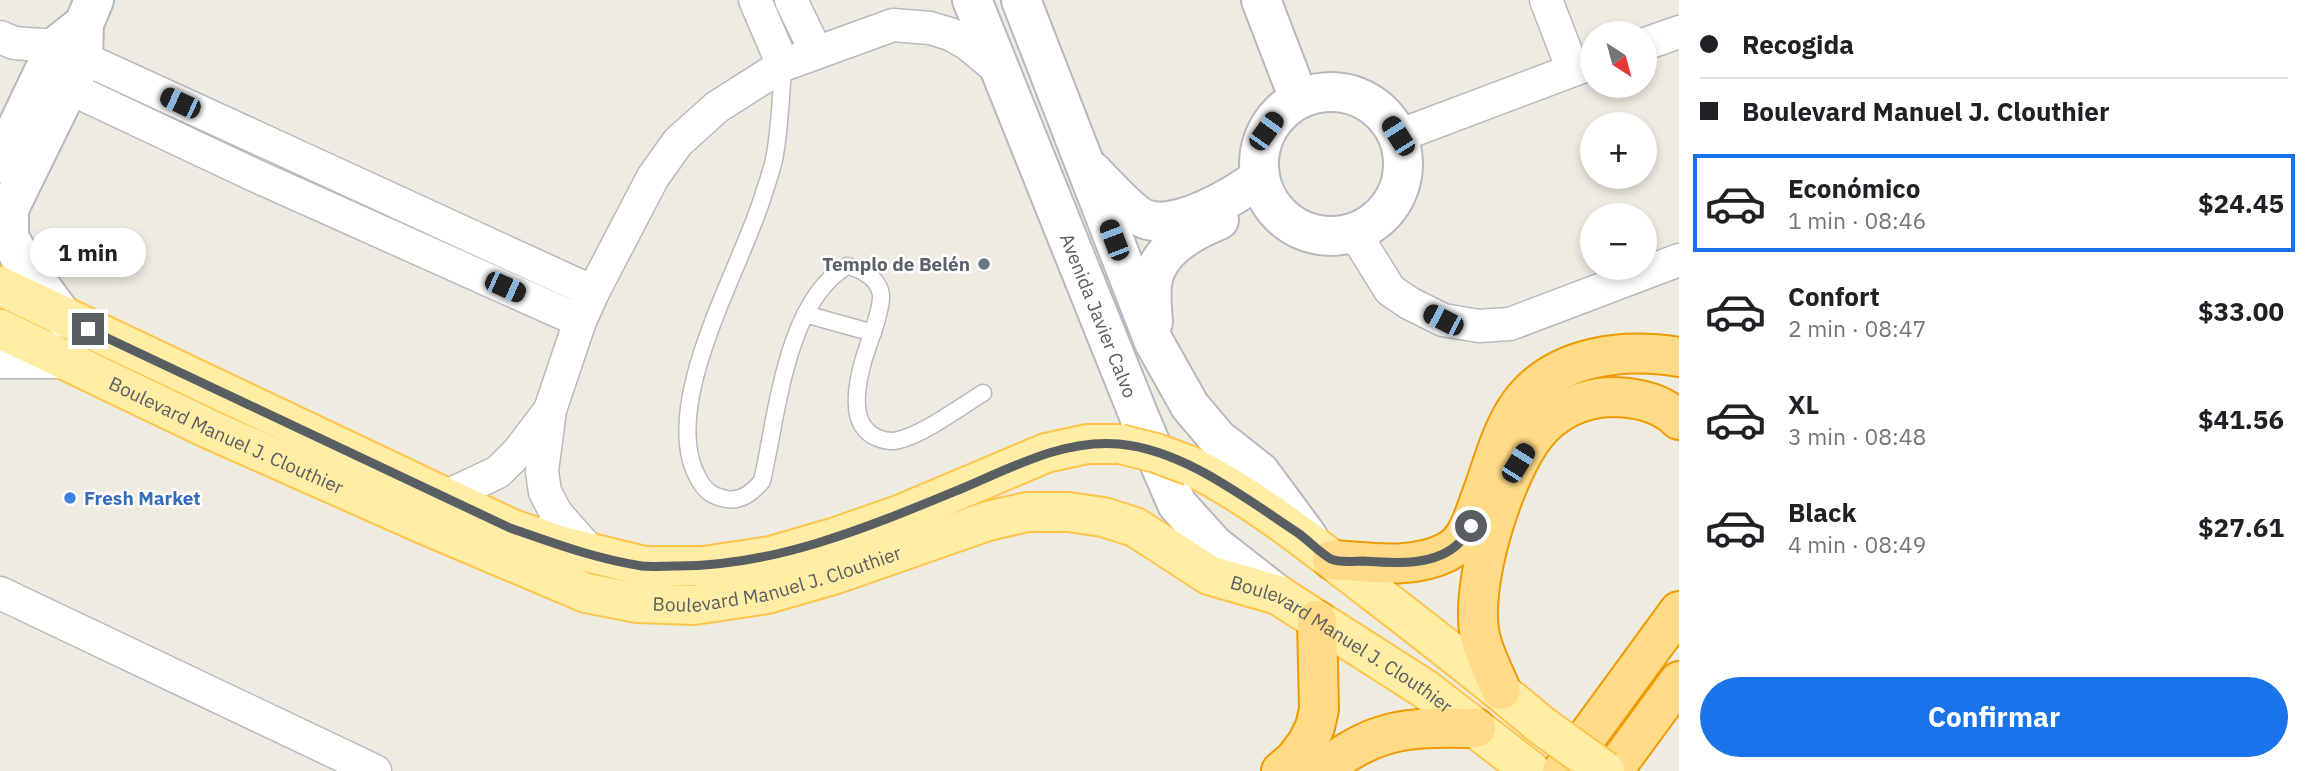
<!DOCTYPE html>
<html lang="es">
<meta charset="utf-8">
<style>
:root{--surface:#fff;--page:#f2f2f2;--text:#202124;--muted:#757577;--line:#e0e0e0;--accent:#1a73e8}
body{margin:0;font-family:"IBM Plex Sans",sans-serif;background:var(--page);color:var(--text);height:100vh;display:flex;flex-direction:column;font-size:26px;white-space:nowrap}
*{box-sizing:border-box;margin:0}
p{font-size:23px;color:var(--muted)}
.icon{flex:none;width:38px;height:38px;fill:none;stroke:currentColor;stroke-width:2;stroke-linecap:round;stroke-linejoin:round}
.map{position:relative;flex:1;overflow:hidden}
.panel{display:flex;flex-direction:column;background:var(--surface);width:630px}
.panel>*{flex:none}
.hud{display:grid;align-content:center;height:154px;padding:0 21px;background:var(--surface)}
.needle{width:46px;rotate:144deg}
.buttons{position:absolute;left:1580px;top:21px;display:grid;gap:14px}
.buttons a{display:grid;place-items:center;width:77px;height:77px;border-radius:50%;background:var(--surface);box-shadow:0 4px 10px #0003;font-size:35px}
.end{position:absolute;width:32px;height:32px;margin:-16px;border:9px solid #595e63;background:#fff;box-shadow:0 0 0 4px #fff}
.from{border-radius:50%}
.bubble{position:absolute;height:49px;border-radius:24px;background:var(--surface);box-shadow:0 4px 10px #0003;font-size:23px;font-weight:800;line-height:49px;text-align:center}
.car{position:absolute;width:21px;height:42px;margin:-21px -10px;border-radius:9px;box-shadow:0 0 5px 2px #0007;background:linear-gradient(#222 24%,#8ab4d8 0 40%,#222 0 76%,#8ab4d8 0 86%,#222 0)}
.hud b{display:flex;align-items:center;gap:24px;height:66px;font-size:26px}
.hud b+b{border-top:2px solid var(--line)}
.hud i{width:18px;height:18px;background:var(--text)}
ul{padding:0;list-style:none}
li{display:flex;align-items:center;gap:21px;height:98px;margin:0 14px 10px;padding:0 7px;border:4px solid transparent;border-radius:0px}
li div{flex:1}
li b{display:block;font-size:26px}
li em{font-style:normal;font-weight:800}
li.active{border-color:var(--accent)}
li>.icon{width:63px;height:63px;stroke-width:1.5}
.button{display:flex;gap:14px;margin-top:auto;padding:14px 21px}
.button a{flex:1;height:80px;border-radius:42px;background:var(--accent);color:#fff;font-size:28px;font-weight:800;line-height:80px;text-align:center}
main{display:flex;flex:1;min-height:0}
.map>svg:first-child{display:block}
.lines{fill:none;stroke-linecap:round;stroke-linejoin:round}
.lane-casing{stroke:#b6babf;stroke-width:19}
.street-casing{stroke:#b6babf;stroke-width:35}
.secondary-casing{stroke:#b5b9bf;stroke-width:42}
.primary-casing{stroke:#ffc449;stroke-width:42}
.highway-casing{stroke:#ef9a00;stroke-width:42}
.lane{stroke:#fff;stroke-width:16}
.street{stroke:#fff;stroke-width:32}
.secondary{stroke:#fff;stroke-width:38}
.primary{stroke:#ffeda5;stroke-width:38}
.highway{stroke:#ffdb87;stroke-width:38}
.primary-bridge-casing{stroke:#ffc449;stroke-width:42;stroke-linecap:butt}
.primary-bridge{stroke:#ffeda5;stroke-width:38}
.route{stroke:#595e63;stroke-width:9}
.worship-dot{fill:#6b7280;stroke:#fff;stroke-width:2.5}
.shop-dot{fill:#3f7fe0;stroke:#fff;stroke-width:2.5}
.labels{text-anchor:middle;stroke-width:5;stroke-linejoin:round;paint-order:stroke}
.worship-label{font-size:19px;font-weight:bold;fill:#5b616d;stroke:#fff;text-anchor:end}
.street-label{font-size:19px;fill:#595e63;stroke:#fff}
.shop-label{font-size:19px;font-weight:bold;fill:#366cbe;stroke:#fff;text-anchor:start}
</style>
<main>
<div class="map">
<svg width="1679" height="771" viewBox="0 0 1679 771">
<rect width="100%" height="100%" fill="#eeebe1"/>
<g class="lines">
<g class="lane-casing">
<g id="lane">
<path d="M 783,65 C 781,96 780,129 774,160 C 771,172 767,184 763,196 C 741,269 658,406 698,478 C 705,491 712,496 726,499 C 741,502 753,492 762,481 C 777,418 785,302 847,266 C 861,269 879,278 881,295 C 882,312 867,346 863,362 C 856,387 849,427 878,438 C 885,441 892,442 899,440 C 924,434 960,407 983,393"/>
<polyline points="805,314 873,333"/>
</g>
</g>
<g class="street-casing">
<g id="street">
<polyline points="755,0 783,65"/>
<polyline points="791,0 816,52"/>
<polyline points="1546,0 1573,70"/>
<polyline points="0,37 14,43 56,46 83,58 593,292"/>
<polyline points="1645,44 1679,32"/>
<polyline points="46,77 254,175 580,321"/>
<polyline points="1398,136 1592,63"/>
<polyline points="1354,232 1390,290 1409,303 1443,320 1479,326 1510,324 1679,260"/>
<polyline points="0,362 69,362"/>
<polyline points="445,497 498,472 519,451 547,414"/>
<polyline points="593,555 556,513 545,492 542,471 550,410 580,321 593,292 653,177 678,142 717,107 783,65 893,25 930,28 950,34 968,44 1000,71"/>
<polyline points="0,593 375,771"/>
</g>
</g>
<g class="secondary-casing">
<g id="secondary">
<path id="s1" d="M 972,0 L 1141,421 L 1177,504 L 1214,545 L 1278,595"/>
<polyline points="1021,0 1154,342 1190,406 1218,439 1260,472 1308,537"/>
<polyline points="1261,0 1299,99"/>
<circle cx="1331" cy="164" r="72"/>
<polyline points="0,163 56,46 84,24"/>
<path d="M 1092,171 C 1104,183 1131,214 1145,219 C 1176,231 1236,196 1260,177"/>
<polyline points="64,318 22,261 9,237 9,209 83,58 84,24 94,0"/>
<path d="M 1153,322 C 1152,307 1149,286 1155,272 C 1165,245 1194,230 1219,220"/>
</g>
</g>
<g class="primary-casing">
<g id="primary">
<polyline points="0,286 510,528 558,545 644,566 704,566 771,556 833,538 899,515 1046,453 1087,444 1120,444"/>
<path id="s2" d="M 0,329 L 209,429 L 423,524 L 586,593 L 637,603 L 694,605 L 767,594 L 836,574 L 988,521 L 1027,512 L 1068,512 L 1103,517 L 1135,527 L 1209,575 L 1278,595 L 1425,689 L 1531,771"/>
<path d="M 1191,466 C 1258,500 1315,547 1374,592 C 1431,636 1487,679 1541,725"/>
</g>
</g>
<g class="highway-casing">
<g id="highway">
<path d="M 1332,560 C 1370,562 1412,570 1447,552 C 1467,542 1473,518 1480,499 C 1492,468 1500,432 1519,405 C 1555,355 1623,348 1679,357"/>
<path d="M 1501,690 C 1494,673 1484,654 1480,636 C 1469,585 1504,474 1536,434 C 1554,411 1582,398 1610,397 C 1635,397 1661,402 1679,420"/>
<polyline points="1281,771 1294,760 1307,743 1315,727 1319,709 1317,620"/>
<path d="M 1319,771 C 1338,758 1359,743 1382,736 C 1411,726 1445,728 1476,728"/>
<polyline points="1562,771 1679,611"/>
<polyline points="1613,771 1679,681"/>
</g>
</g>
<use href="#lane" class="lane"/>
<use href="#street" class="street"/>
<use href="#secondary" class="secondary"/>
<use href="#primary" class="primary"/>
<use href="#highway" class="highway"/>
<g class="primary-bridge-casing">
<g id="primary-bridge">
<polyline points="1120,444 1156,453 1191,466"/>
<polyline points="1541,725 1605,771"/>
</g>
</g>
<use href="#primary-bridge" class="primary-bridge"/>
</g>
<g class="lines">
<path class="route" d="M 88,329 L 510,528 C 553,543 596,559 642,566 C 652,567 663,566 674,566 C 775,567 871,526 963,488 C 1013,467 1064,439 1119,444 C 1184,450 1245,498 1298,533 C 1308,540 1321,554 1331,559 C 1339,563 1354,561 1363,561 C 1393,563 1435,567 1459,543 C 1463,538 1467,531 1471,526"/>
</g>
<circle class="worship-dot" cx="984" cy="264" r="7"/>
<circle class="shop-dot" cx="70" cy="498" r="7"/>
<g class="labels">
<g class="worship-label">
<text x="970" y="271">Templo de Belén</text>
</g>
<g class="street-label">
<text dy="7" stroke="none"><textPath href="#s1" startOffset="340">Avenida Javier Calvo</textPath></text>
<text dy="7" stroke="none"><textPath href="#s2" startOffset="250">Boulevard Manuel J. Clouthier</textPath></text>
<text dy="7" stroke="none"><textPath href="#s2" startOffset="838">Boulevard Manuel J. Clouthier</textPath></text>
<text dy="7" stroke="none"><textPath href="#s2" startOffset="1447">Boulevard Manuel J. Clouthier</textPath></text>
</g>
<g class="shop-label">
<text x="84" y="505">Fresh Market</text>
</g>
</g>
</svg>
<div class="buttons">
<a><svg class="needle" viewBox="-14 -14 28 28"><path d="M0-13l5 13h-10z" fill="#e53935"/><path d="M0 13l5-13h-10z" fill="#757577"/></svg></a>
<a>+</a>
<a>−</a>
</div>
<i class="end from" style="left:1471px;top:526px"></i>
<i class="end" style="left:88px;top:329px"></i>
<div class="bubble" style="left:30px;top:228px;width:116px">1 min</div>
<i class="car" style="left:180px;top:103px;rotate:295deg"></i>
<i class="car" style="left:1266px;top:131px;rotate:36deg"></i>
<i class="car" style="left:1398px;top:136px;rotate:328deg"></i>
<i class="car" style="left:1114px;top:240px;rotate:339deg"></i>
<i class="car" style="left:505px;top:287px;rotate:114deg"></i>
<i class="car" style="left:1443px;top:320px;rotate:297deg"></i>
<i class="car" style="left:1518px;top:463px;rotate:32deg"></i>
</div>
<section class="panel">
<div class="hud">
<b><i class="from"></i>Recogida</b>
<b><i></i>Boulevard Manuel J. Clouthier</b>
</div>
<ul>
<li class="active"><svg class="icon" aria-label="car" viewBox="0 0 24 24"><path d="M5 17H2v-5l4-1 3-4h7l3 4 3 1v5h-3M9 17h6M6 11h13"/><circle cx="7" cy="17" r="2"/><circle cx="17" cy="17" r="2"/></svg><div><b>Económico</b><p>1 min · 08:46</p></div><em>$24.45</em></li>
<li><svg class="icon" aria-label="car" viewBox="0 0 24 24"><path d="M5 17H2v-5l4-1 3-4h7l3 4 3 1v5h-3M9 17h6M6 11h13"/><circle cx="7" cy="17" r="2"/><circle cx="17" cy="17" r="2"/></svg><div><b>Confort</b><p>2 min · 08:47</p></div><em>$33.00</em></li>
<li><svg class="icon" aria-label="car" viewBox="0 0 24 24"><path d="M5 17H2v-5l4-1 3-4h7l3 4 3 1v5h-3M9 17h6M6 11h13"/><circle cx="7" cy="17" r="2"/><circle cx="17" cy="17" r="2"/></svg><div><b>XL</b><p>3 min · 08:48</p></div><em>$41.56</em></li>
<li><svg class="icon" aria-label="car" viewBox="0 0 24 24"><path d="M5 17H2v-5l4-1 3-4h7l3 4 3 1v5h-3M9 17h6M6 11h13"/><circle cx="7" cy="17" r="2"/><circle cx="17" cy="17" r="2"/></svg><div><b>Black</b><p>4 min · 08:49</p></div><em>$27.61</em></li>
</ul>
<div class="button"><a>Confirmar</a></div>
</section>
</main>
